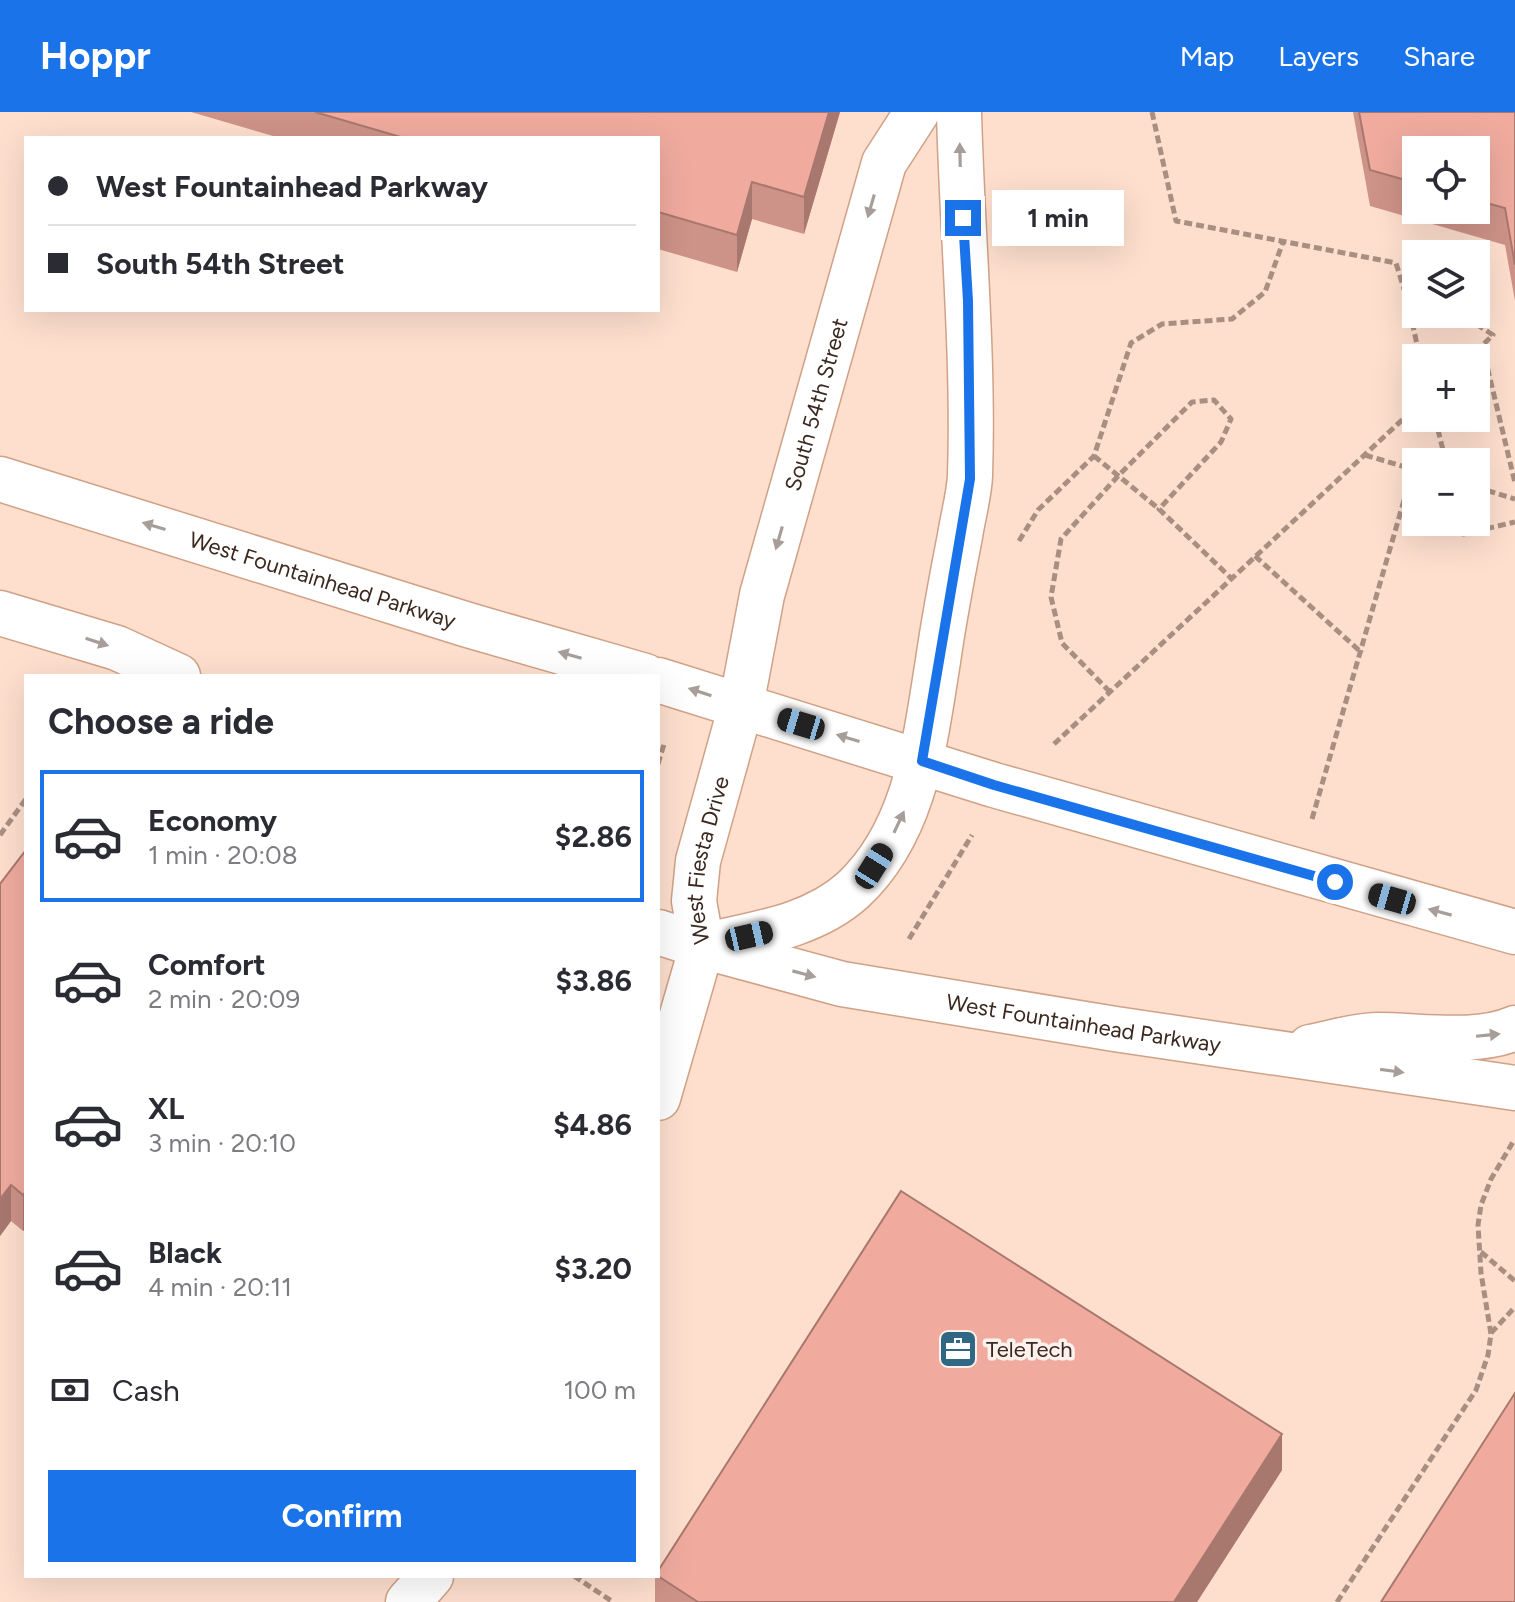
<!DOCTYPE html>
<meta charset="utf-8">
<style>
:root{--surface:#fff;--page:#f2f2f3;--text:#2b2b33;--muted:#7c7c81;--line:#e1e1e2;--accent:#1a73e8}
body{margin:0;font-family:Figtree,sans-serif;background:var(--page);color:var(--text);height:100vh;display:flex;flex-direction:column;font-size:30px;white-space:nowrap}
*{box-sizing:border-box;margin:0}
p{font-size:26px;color:var(--muted)}
.icon{flex:none;width:44px;height:44px;fill:none;stroke:currentColor;stroke-width:2;stroke-linecap:round;stroke-linejoin:round}
.map{position:relative;flex:1;overflow:hidden}
.details{position:absolute;left:24px;top:562px;width:636px;height:904px;display:flex;flex-direction:column;background:var(--surface);border-radius:0px;box-shadow:0 8px 32px #0002}
.details>*{flex:none}
.guide{position:absolute;left:24px;top:24px;width:636px;height:176px;border-radius:0px;box-shadow:0 8px 32px #0002;display:grid;align-content:center;height:176px;padding:0 24px;background:var(--surface)}
.fabs{position:absolute;left:1402px;top:24px;display:grid;gap:16px}
.fabs a{display:grid;place-items:center;width:88px;height:88px;border-radius:0px;background:var(--surface);box-shadow:0 8px 32px #0002;font-size:40px}
.end{position:absolute;width:36px;height:36px;margin:-18px;border:10px solid #1a73e8;background:#fff;box-shadow:0 0 0 4px #fff}
.from{border-radius:50%}
.bubble{position:absolute;height:56px;border-radius:0px;background:var(--surface);box-shadow:0 8px 32px #0002;font-size:26px;font-weight:700;line-height:56px;text-align:center}
.car{position:absolute;width:24px;height:48px;margin:-24px -12px;border-radius:10px;box-shadow:0 0 6px 2px #0007;background:linear-gradient(#222 24%,#8ab4d8 0 40%,#222 0 76%,#8ab4d8 0 86%,#222 0)}
.guide b{display:flex;align-items:center;gap:28px;height:76px;font-size:30px}
.guide b+b{border-top:2px solid var(--line)}
.guide i{width:20px;height:20px;background:var(--text)}
ul{padding:0;list-style:none}
li{display:flex;align-items:center;gap:24px;height:132px;margin:0 16px 12px;padding:0 8px;border:4px solid transparent;border-radius:0px}
li div{flex:1}
li b{display:block;font-size:30px}
li em{font-style:normal;font-weight:700}
li.active{border-color:var(--accent)}
li>.icon{width:72px;height:72px;stroke-width:1.5}
h2{padding:0 24px;font-size:36px;line-height:96px}
.pay{display:flex;align-items:center;gap:20px;height:88px;padding:0 24px;font-size:30px}
.pay p{margin-inline-start:auto}
.primary-button{display:flex;gap:16px;margin-top:auto;padding:16px 24px}
.primary-button a{flex:1;height:92px;border-radius:0px;background:var(--accent);color:#fff;font-size:32px;font-weight:700;line-height:92px;text-align:center}
header{display:flex;align-items:center;gap:48px;box-sizing:border-box;height:112px;padding:0 40px;background:var(--accent);color:#fff}
header strong{font-size:38px}
nav{display:flex;gap:44px;margin-inline-start:auto;font-size:28px}
.map>svg:first-child{display:block}
.lines{fill:none;stroke-linecap:round;stroke-linejoin:round}
.minor-casing{stroke:#d0a186;stroke-width:47}
.path{stroke:#a98f81;stroke-width:5;stroke-dasharray:8 4;stroke-linecap:butt}
.minor{stroke:#fff;stroke-width:44}
.wall{fill:#ce9388;fill-rule:evenodd}
.shaded-wall{fill:#a8786f}
.building{fill:#f0ab9e;stroke:#a8786f;stroke-width:2}
.oneway{fill:#a79e9a}
.route{stroke:#1a73e8;stroke-width:10}
.labels{text-anchor:middle;stroke-width:7;stroke-linejoin:round;paint-order:stroke}
.street-label{font-size:22px;fill:#3b281e;stroke:#fcf1ec}
.poi-label{font-size:22px;fill:#3b281e;stroke:#fcf1ec;text-anchor:start}
</style>
<header>
<strong>Hoppr</strong>
<nav><a>Map</a><a>Layers</a><a>Share</a></nav>
</header>
<div class="map">
<svg width="1515" height="1490" viewBox="0 0 1515 1490">
<rect width="100%" height="100%" fill="#fedfce"/>
<g class="lines">
<g class="minor-casing">
<g id="minor">
<path id="s1" d="M 0,367 L 468,513 L 645,564"/>
<polyline points="0,501 117,536 178,564"/>
<polyline points="658,568 994,673 1515,820"/>
<path id="s2" d="M 658,820 L 702,834 L 842,872 L 1115,917 L 1515,976"/>
<path d="M 702,834 C 754,822 812,815 853,778 C 916,719 925,629 938,549 C 944,507 952,465 960,424 C 963,404 969,384 970,364 C 974,243 962,121 959,0"/>
<path d="M 1310,935 C 1332,931 1355,923 1378,923 C 1420,923 1477,933 1515,916"/>
<path id="s3" d="M 658,986 L 702,834 L 694,789 L 698,749 L 741,594 L 762,483 L 884,51 L 917,0"/>
<polyline points="408,1490 431,1464"/>
</g>
</g>
<g class="path">
<polyline points="1152,0 1176,109 1396,151 1407,187 1416,190"/>
<polyline points="1407,187 1420,246"/>
<polyline points="1455,202 1467,206 1493,223 1469,246"/>
<polyline points="1482,233 1515,371"/>
<polyline points="1435,306 1446,350"/>
<polyline points="1365,343 1415,358"/>
<polyline points="1094,344 1159,397"/>
<polyline points="1476,375 1515,387"/>
<polyline points="1461,410 1463,422 1515,410"/>
<polyline points="1019,429 1038,398 1094,344 1131,231 1162,212 1232,207 1265,180 1283,130"/>
<polyline points="1255,444 1362,541"/>
<polyline points="1110,580 1062,531 1051,485 1061,427 1118,364 1192,290 1214,288 1231,307 1221,330 1159,397 1231,466"/>
<polyline points="1054,632 1416,295"/>
<polyline points="658,652 665,629"/>
<polyline points="1312,707 1413,357"/>
<polyline points="0,723 26,687"/>
<polyline points="909,827 972,723"/>
<polyline points="1481,1140 1515,1169"/>
<polyline points="1491,1221 1515,1195"/>
<polyline points="574,1464 613,1490"/>
<polyline points="1337,1490 1476,1278 1488,1243 1491,1222 1481,1161 1478,1113 1481,1093 1491,1067 1513,1030"/>
</g>
<use href="#minor" class="minor"/>
</g>
<g class="wall">
<polygon points="191,0 840,0 804,122 752,107 737,160 658,137 658,26 280,26"/>
<path d="M 1353,0 L 1515,0 L 1515,189 L 1505,133 L 1370,94 ZM 1416,38 L 1476,38 L 1476,98 L 1416,98 Z"/>
<polygon points="26,738 26,1116 23,1119 11,1109 0,1124 0,772"/>
<polygon points="1282,1358 1197,1490 655,1490 655,1464"/>
</g>
<g class="shaded-wall">
<polygon points="829,0 840,0 804,122 804,85"/>
<polygon points="752,70 752,107 737,160 737,123"/>
<polygon points="11,1073 11,1109 0,1124 0,1087"/>
<polygon points="26,1079 26,1116 23,1119 23,1083"/>
<polygon points="1282,1322 1282,1358 1197,1490 1174,1490"/>
</g>
<g class="building">
<polygon points="315,0 829,0 804,85 752,70 737,123 658,100 658,26 404,26"/>
<polygon points="1359,0 1515,0 1515,153 1505,96 1476,88 1476,38 1416,38 1416,71 1370,58"/>
<polygon points="26,738 26,1079 23,1083 11,1073 0,1087 0,772"/>
<polygon points="901,1079 1282,1322 1174,1490 698,1490 658,1464 658,1459"/>
<polygon points="1515,1281 1515,1490 1381,1490"/>
</g>
<defs><path id="oneway-solid" d="M-6-.8H1V-3.2L6.5 0L1 3.2V.8H-6Z" transform="scale(2)"/></defs>
<g class="oneway">
<use href="#oneway-solid" transform="translate(960 43) rotate(-91)"/>
<use href="#oneway-solid" transform="translate(871 94) rotate(106)"/>
<use href="#oneway-solid" transform="translate(154 414) rotate(-163)"/>
<use href="#oneway-solid" transform="translate(779 426) rotate(106)"/>
<use href="#oneway-solid" transform="translate(97 530) rotate(18)"/>
<use href="#oneway-solid" transform="translate(570 543) rotate(-164)"/>
<use href="#oneway-solid" transform="translate(700 580) rotate(-162)"/>
<use href="#oneway-solid" transform="translate(848 626) rotate(-163)"/>
<use href="#oneway-solid" transform="translate(899 710) rotate(-65)"/>
<use href="#oneway-solid" transform="translate(1440 800) rotate(-165)"/>
<use href="#oneway-solid" transform="translate(804 862) rotate(15)"/>
<use href="#oneway-solid" transform="translate(1488 923) rotate(-6)"/>
<use href="#oneway-solid" transform="translate(1392 959) rotate(8)"/>
</g>
<g class="lines">
<polyline class="route" points="963,106 968,189 970,367 922,649 994,673 1335,770"/>
</g>
<defs>
<g id="office-square" transform="scale(2)"><rect x="-9" y="-9" width="18" height="18" rx="4" fill="#306782" stroke="#fcf1ec"/><path d="M-6-3h4V-5.5h4V-3h4V5H-6ZM-1-4.5V-3h2v-1.5ZM-6 0V1H6V0Z" fill="#fff"/></g>
</defs>
<g fill-rule="evenodd">
<use href="#office-square" x="958" y="1237"/>
</g>
<g class="labels">
<g class="street-label">
<text dy="8" stroke="none"><textPath href="#s3" startOffset="716">South 54th Street</textPath></text>
<text dy="8" stroke="none"><textPath href="#s1" startOffset="338">West Fountainhead Parkway</textPath></text>
<text dy="8" stroke="none"><textPath href="#s3" startOffset="246">West Fiesta Drive</textPath></text>
<text dy="8" stroke="none"><textPath href="#s2" startOffset="436">West Fountainhead Parkway</textPath></text>
</g>
<g class="poi-label">
<text x="986" y="1245">TeleTech</text>
</g>
</g>
</svg>
<div class="fabs">
<a><svg class="icon" aria-label="locate" viewBox="0 0 24 24"><circle cx="12" cy="12" r="6"/><path d="M12 2v4M12 18v4M2 12h4M18 12h4"/></svg></a>
<a><svg class="icon" aria-label="layers" viewBox="0 0 24 24"><path d="M12 4l9 5-9 5-9-5zM3 14l9 5 9-5"/></svg></a>
<a>+</a>
<a>−</a>
</div>
<i class="end from" style="left:1335px;top:770px"></i>
<i class="end" style="left:963px;top:106px"></i>
<div class="bubble" style="left:992px;top:78px;width:132px">1 min</div>
<i class="car" style="left:801px;top:612px;rotate:287deg"></i>
<i class="car" style="left:874px;top:754px;rotate:32deg"></i>
<i class="car" style="left:1392px;top:787px;rotate:286deg"></i>
<i class="car" style="left:749px;top:824px;rotate:77deg"></i>
<div class="guide">
<b><i class="from"></i>West Fountainhead Parkway</b>
<b><i></i>South 54th Street</b>
</div>
<section class="details">
<h2>Choose a ride</h2>
<ul>
<li class="active"><svg class="icon" aria-label="car" viewBox="0 0 24 24"><path d="M5 17H2v-5l4-1 3-4h7l3 4 3 1v5h-3M9 17h6M6 11h13"/><circle cx="7" cy="17" r="2"/><circle cx="17" cy="17" r="2"/></svg><div><b>Economy</b><p>1 min · 20:08</p></div><em>$2.86</em></li>
<li><svg class="icon" aria-label="car" viewBox="0 0 24 24"><path d="M5 17H2v-5l4-1 3-4h7l3 4 3 1v5h-3M9 17h6M6 11h13"/><circle cx="7" cy="17" r="2"/><circle cx="17" cy="17" r="2"/></svg><div><b>Comfort</b><p>2 min · 20:09</p></div><em>$3.86</em></li>
<li><svg class="icon" aria-label="car" viewBox="0 0 24 24"><path d="M5 17H2v-5l4-1 3-4h7l3 4 3 1v5h-3M9 17h6M6 11h13"/><circle cx="7" cy="17" r="2"/><circle cx="17" cy="17" r="2"/></svg><div><b>XL</b><p>3 min · 20:10</p></div><em>$4.86</em></li>
<li><svg class="icon" aria-label="car" viewBox="0 0 24 24"><path d="M5 17H2v-5l4-1 3-4h7l3 4 3 1v5h-3M9 17h6M6 11h13"/><circle cx="7" cy="17" r="2"/><circle cx="17" cy="17" r="2"/></svg><div><b>Black</b><p>4 min · 20:11</p></div><em>$3.20</em></li>
</ul>
<div class="pay"><svg class="icon" aria-label="cash" viewBox="0 0 24 24"><path d="M3 7h18v10H3z"/><circle cx="12" cy="12" r="2"/></svg>Cash<p>100 m</p></div>
<div class="primary-button"><a>Confirm</a></div>
</section>
</div>
